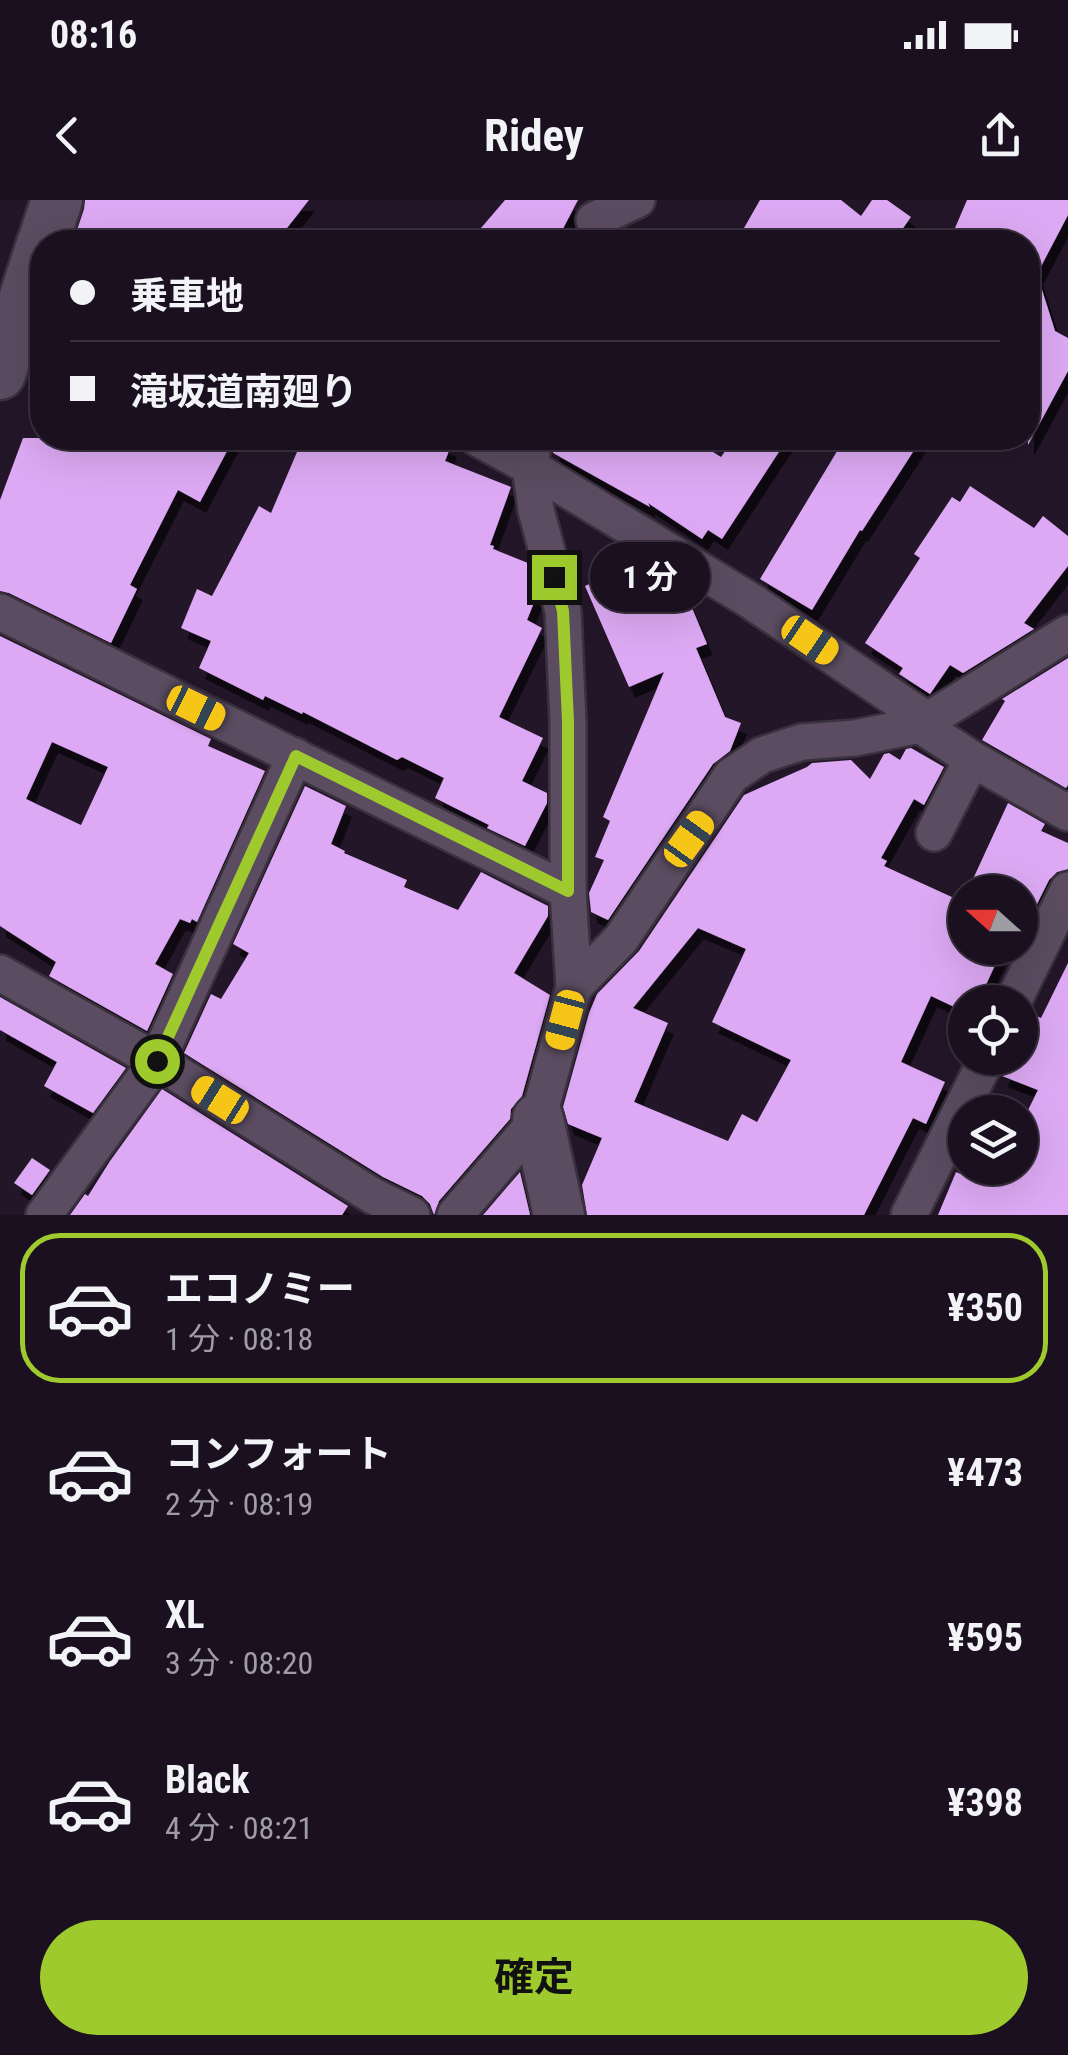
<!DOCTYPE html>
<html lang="ja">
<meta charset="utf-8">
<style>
:root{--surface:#1a101f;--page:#231928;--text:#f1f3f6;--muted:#9f9da4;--line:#38303d;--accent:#9eca2e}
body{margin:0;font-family:"Roboto Condensed","Noto Sans JP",sans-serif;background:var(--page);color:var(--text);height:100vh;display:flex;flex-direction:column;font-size:38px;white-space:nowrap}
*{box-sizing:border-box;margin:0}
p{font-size:32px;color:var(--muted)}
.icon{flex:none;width:55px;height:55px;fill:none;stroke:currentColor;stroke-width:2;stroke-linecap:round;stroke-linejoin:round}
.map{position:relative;height:1015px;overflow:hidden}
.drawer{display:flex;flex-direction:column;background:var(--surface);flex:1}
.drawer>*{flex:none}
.guide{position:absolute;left:30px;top:30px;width:1010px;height:220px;border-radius:40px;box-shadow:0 10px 40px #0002,0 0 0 2px var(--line);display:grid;align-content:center;height:220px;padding:0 40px;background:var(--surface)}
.needle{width:65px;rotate:291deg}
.fabs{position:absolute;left:948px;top:675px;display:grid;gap:20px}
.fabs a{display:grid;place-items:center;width:90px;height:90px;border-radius:50%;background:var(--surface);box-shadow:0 10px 40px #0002,0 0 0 2px var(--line);font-size:50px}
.end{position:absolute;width:45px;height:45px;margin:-22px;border:12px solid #9eca2e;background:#111;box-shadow:0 0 0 5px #111}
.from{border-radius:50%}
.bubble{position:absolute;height:70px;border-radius:35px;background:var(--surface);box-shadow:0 10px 40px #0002,0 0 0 2px var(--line);font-size:32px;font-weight:700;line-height:70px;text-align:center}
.car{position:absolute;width:30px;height:60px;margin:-30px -15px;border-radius:12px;box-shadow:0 0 8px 2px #0007;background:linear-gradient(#f5c518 24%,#345 0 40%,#f5c518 0 76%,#345 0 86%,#f5c518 0)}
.guide b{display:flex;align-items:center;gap:35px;height:95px;font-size:38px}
.guide b+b{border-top:2px solid var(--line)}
.guide i{width:25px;height:25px;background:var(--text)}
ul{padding:18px 0 0;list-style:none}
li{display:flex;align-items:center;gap:30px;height:150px;margin:0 20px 15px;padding:0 20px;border:5px solid transparent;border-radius:40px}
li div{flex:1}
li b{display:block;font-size:38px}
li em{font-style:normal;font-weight:700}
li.selected{border-color:var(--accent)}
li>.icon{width:90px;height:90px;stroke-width:1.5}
.primary-button{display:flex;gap:20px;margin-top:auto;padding:20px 40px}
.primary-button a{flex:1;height:115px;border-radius:60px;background:var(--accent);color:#111;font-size:40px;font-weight:700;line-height:115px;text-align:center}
.status{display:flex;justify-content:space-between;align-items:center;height:70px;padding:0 50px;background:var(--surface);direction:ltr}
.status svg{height:28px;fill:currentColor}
header{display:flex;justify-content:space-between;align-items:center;height:130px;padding:0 40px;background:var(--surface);font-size:45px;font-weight:700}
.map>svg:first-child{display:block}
.building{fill:#dda9f4;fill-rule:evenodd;filter:url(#shadow)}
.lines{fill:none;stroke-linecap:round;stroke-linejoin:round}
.street-casing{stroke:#3a313f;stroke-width:40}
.secondary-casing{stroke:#3a313f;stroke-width:55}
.street{stroke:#5b4c61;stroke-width:35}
.secondary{stroke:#5b4c61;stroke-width:50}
.route{stroke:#9eca2e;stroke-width:12}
</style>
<div class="status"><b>08:16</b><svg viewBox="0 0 49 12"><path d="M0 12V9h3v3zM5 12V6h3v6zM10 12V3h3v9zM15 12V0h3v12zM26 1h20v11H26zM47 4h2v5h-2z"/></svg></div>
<header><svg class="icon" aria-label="back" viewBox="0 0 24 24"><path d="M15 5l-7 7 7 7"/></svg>Ridey<svg class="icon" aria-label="share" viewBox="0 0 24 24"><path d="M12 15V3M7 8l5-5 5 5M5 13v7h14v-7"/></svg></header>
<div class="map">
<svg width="1068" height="1015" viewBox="0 0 1068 1015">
<defs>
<filter id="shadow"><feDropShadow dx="6" dy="11" stdDeviation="0" flood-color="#0009"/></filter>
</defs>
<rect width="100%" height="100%" fill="#231629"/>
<g class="building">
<polygon points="85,0 309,0 276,42 73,42 84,9"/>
<polygon points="505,0 578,0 556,42 469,42"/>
<polygon points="760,0 841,0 861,16 872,0 887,0 911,17 893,42 736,42"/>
<polygon points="967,0 1068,0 1068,15 1037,74 1055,131 1068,138 1068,171 1028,245 1028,42 949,42"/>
<polygon points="23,238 234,238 200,302 178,290 130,385 137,389 111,443 9,393 0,391 0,300"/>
<polygon points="303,238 430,238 451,246 445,261 511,287 490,345 494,346 493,349 528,363 537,395 527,420 542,428 499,517 543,538 522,581 547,593 547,603 525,646 487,628 489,625 435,598 444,578 402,557 397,560 303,512 302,514 265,496 263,500 199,468 211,441 181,428 197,389 212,396 259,306 271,313"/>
<polygon points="555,238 691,238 721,257 734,238 788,238 722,339 708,330 702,339 648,303 650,307 553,253"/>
<polygon points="845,238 922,238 862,331 860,330 812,410 760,379"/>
<polygon points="970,286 1034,328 1043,316 1068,336 1068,366 1024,423 1034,429 963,473 950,465 930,494 899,474 903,468 865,443 920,358 914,354 952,297 960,302"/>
<polygon points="643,360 682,384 707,444 696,448 725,517 741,523 730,551 713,564 608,720 591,712 589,693 604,660 595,657 610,621 603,617 664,472 629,487 585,386"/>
<path d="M 0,436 L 211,539 L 208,546 L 265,571 L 197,722 L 192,719 L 190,723 L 180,719 L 155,764 L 173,774 L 147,831 L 49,776 L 56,762 L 0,726 ZM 52,542 L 108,567 L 81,625 L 26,599 Z"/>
<polygon points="1068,458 1068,585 1066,588 982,540 1005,501 1002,499"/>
<path d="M 911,548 L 944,567 L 924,605 L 914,599 L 881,658 L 887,661 L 884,666 L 965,703 L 965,748 L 1003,748 L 978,802 L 965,802 L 965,812 L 931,796 L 901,862 L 945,882 L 926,924 L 913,918 L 864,1015 L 587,1015 L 582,985 L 602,938 L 568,924 L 563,907 L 589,813 L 597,794 L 639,751 L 744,595 L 807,567 L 812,563 L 851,560 L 870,579 L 884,554 L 889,553 L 900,560 L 906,549 ZM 698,728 L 746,749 L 712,822 L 791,860 L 757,922 L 742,914 L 728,941 L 634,902 L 668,823 L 633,808 Z"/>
<polygon points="305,586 346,606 331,644 345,651 344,653 407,680 404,687 458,710 481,672 548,706 548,716 514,773 550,795 522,896 511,909 510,919 439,1001 434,1015 430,1004 422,996 383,977 184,853 211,794 221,799 249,753 233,744"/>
<polygon points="1008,603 1045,624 1041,631 1068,643 1068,669 1057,672 1049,680 1024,730 1020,728 1020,692 967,692"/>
<polygon points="1068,763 1068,1015 938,1015 956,972 990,986 999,968 1020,968 1020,926 1038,890 1002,876 1008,858 1020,858 1020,821 1030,813 1041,818"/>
<polygon points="0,797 126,868 93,913 44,886 57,862 0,830"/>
<polygon points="162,889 348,1006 342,1015 70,1015 85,994 88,996 110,961"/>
<polygon points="32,958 50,970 32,995 14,983"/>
<polygon points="520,972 530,1015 483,1015"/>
</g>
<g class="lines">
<g class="street-casing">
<g id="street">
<polyline points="594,20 637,0"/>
<polyline points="477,238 530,267 751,401 927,520"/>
<polyline points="0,412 568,691"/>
<polyline points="920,525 972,559 1068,613"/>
<polyline points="934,633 972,559"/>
<polyline points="0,773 157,861 373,996 412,1015"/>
<polyline points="574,787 621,739 731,576 762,555 802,542 855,538 920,525 1068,433"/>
<polyline points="1013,802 1068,690"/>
<polyline points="44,1015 157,861 295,556"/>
<polyline points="455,1015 538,919 574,787 568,691 568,522 563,411 536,310 530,267 534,238"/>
<polyline points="909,1015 987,858"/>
</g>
</g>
<g class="secondary-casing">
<g id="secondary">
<polyline points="43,42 57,0"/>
<polyline points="0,174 42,44"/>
<polyline points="538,919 559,1015"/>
</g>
</g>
<use href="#street" class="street"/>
<use href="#secondary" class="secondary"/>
</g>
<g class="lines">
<polyline class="route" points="157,861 296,556 568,691 568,522 563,411 554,377"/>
</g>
</svg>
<div class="fabs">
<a><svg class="needle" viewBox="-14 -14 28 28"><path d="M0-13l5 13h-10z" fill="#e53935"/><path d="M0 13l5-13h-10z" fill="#9f9da4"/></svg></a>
<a><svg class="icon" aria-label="locate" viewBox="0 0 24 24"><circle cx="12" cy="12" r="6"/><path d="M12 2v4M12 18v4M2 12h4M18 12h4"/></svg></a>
<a><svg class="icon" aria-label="layers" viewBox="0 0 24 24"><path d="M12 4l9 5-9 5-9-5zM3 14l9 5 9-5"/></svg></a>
</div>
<i class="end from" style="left:157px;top:861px"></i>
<i class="end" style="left:554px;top:377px"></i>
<div class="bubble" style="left:590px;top:342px;width:120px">1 分</div>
<i class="car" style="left:810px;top:440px;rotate:124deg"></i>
<i class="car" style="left:196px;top:508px;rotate:116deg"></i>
<i class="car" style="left:689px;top:639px;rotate:36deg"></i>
<i class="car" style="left:565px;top:820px;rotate:195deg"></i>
<i class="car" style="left:220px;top:900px;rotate:302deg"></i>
<div class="guide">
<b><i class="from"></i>乗車地</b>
<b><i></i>滝坂道南廻り</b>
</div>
</div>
<section class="drawer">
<ul>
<li class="selected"><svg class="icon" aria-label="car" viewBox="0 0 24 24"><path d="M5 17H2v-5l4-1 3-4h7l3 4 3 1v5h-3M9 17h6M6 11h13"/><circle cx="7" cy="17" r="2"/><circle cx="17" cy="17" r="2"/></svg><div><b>エコノミー</b><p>1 分 · 08:18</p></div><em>¥350</em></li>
<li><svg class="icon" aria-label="car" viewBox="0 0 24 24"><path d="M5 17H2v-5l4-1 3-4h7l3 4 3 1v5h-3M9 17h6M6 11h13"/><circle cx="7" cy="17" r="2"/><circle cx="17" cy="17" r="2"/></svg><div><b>コンフォート</b><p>2 分 · 08:19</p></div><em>¥473</em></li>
<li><svg class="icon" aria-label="car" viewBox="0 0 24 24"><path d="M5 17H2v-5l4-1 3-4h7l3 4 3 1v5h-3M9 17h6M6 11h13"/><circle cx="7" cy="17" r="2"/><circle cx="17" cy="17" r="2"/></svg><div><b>XL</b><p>3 分 · 08:20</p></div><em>¥595</em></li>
<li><svg class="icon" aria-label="car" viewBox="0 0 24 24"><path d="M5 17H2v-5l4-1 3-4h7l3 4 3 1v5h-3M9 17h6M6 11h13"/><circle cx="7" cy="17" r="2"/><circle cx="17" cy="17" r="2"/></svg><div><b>Black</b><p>4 分 · 08:21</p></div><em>¥398</em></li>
</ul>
<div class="primary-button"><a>確定</a></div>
</section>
